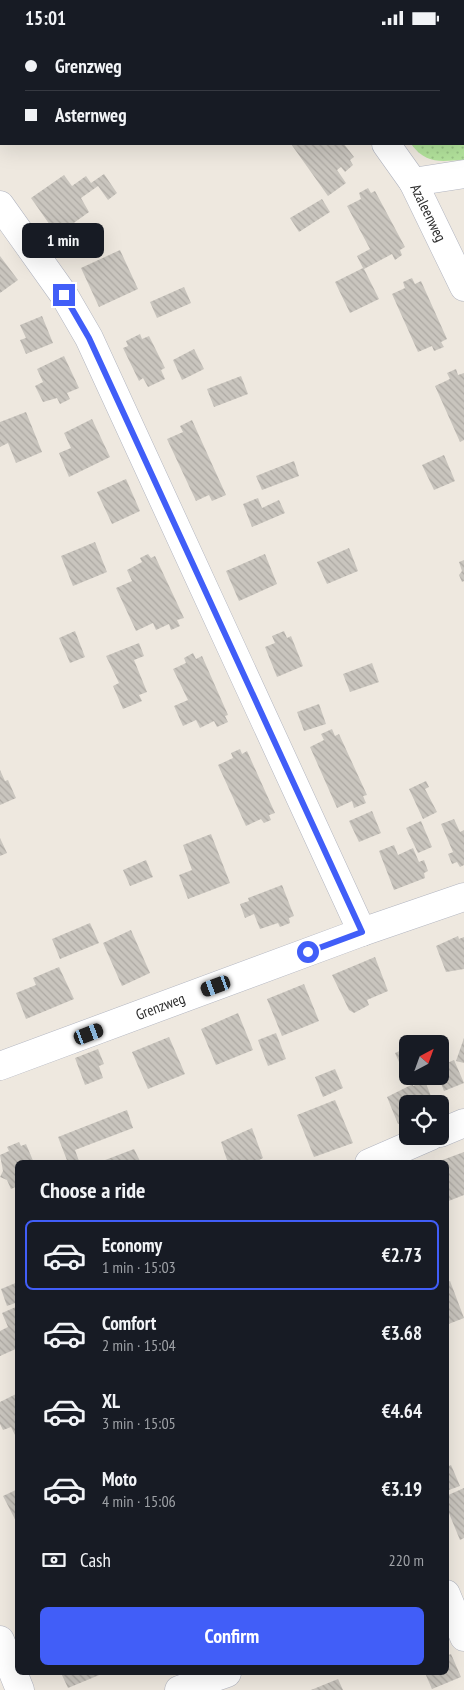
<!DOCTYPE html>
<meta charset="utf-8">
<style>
:root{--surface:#171b24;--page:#20242c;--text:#f1f3f6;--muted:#9ea1a6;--line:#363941;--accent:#415ef8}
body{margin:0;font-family:"PT Sans Narrow",sans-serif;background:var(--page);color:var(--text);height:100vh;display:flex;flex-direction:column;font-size:19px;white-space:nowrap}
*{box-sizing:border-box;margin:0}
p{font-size:16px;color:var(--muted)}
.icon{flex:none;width:28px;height:28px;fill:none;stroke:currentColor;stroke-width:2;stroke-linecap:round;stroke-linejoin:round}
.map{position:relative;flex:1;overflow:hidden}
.details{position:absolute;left:15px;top:1125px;width:434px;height:515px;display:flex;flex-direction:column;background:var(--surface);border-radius:8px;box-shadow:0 5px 20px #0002}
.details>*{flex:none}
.banner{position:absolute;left:0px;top:0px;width:465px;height:110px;box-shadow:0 5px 20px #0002;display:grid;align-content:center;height:110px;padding:0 25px;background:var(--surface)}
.needle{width:32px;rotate:41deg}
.buttons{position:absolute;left:399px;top:1000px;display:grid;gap:10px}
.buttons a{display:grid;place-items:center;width:50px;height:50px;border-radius:8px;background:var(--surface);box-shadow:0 5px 20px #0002;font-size:25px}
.end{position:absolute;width:22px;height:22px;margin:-11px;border:6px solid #415ef8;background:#fff;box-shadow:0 0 0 2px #fff}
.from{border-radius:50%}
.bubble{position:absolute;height:35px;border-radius:8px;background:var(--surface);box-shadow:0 5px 20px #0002;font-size:16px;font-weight:800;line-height:35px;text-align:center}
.car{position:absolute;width:15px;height:30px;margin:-15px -8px;border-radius:6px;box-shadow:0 0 4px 1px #0007;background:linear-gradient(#222 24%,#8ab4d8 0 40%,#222 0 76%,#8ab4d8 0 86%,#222 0)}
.banner b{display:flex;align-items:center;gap:18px;height:48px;font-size:19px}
.banner b+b{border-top:1px solid var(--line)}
.banner i{width:12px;height:12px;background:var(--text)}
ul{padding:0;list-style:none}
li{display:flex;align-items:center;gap:15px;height:70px;margin:0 10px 8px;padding:0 15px;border:2px solid transparent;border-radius:8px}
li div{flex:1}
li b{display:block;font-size:19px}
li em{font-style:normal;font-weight:800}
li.on{border-color:var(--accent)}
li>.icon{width:45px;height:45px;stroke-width:1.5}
h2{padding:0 25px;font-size:22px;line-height:60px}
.pay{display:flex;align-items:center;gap:12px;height:55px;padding:0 25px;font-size:19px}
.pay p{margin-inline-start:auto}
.action{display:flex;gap:10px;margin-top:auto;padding:10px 25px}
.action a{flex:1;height:58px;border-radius:8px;background:var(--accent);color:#fff;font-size:20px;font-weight:800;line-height:58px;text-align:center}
.status{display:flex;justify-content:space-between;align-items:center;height:35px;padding:0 25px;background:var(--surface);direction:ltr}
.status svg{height:14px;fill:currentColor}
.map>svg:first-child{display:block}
.park{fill:url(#park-dots)}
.building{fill:url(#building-back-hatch)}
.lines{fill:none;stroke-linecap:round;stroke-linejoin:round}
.minor-casing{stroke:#b2b5c0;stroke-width:29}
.minor{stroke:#fff;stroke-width:28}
.route{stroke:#415ef8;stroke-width:6}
.labels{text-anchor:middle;stroke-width:4.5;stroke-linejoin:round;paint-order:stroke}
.street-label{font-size:15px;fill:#2c2c2c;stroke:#fff}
</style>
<div class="status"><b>15:01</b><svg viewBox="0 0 49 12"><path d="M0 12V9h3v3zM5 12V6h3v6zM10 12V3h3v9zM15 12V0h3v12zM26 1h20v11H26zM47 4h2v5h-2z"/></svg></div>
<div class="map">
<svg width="464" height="1655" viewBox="0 0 464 1655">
<defs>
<pattern id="park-dots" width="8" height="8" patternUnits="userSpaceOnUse" patternTransform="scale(1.25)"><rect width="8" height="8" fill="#b3e39c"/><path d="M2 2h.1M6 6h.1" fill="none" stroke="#9ac387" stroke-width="1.8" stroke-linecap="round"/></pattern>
<pattern id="building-back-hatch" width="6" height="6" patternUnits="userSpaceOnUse" patternTransform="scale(1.25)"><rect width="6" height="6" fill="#c9c5be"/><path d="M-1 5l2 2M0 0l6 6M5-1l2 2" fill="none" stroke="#ada9a3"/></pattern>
</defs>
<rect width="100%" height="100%" fill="#eee8df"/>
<path class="park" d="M 464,75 L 464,125 C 440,126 427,130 411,109 L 464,109 Z"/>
<g class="building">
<polygon points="291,109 344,109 354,122 350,125 353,130 345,137 341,132 337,135 346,148 328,161"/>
<polygon points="104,139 117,158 108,165 98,151 81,163 89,177 57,200 31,163 64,140 72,151 86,141 91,148"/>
<polygon points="368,153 371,158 375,156 405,212 400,215 402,220 395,225 392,219 364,234 379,264 350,278 335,247 363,233 357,221 370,214 347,171 361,164 359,158"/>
<polygon points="322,164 330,177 299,197 290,183"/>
<polygon points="120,215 138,254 99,272 81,233"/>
<polygon points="0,221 18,245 0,258"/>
<polygon points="412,243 415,249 421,246 447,304 441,307 444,312 434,316 432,311 418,317 392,259 405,253 403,247"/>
<polygon points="184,252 191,268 157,283 150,267"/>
<polygon points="42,281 53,308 26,319 20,305 26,303 20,290"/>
<polygon points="140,299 142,304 149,301 165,333 161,335 165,344 148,352 143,343 139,346 123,313 128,311 126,306"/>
<polygon points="194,314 204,334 182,345 173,325"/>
<polygon points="64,321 79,353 67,358 70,364 60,369 57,363 43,367 35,351 43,347 37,334"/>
<polygon points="456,334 458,340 464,338 464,405 460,407 435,351 450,344 447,338"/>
<polygon points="241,341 248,359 214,372 207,354"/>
<polygon points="26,377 42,417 16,428 8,408 0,412 0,387"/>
<polygon points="92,384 110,422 69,442 59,418 71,413 64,398"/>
<polygon points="192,385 226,460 212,466 209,460 196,466 167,404 183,397 180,391"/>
<polygon points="444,420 455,446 434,455 422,430"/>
<polygon points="294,426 299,441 262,455 256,441"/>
<polygon points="126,444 140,476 112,489 97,457"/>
<polygon points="258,463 262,473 279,465 285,478 252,492 243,469"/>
<polygon points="95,507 107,537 73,551 61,521"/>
<polygon points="349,513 358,536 327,549 317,527"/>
<polygon points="148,519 151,523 155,521 184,583 177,585 180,591 171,595 169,589 156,595 153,588 136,596 116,553 132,546 127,535 142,527 140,523"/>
<polygon points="265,519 277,549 239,566 226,536"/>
<polygon points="464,525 464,546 462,547 459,540 462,536 459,527"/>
<polygon points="75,596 85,622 70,628 59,603"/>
<polygon points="284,596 287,603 291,601 303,631 277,642 265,612 275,608 272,601"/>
<polygon points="139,608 144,621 134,625 147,657 139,660 142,666 123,674 113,651 119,648 106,621"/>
<polygon points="193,618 196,624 202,621 228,680 225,681 228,687 217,692 214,686 200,693 196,685 183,691 174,671 188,665 173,634 186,628 184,623"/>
<polygon points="372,628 379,647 350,657 343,639"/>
<polygon points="319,669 326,689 304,696 297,677"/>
<polygon points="332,694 335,701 339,699 367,760 363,761 366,768 354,773 352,766 337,773 310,712 324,705 321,699"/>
<polygon points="240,714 242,719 247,716 275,778 269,780 271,785 264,788 261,784 246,791 218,730 233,723 231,718"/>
<polygon points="0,735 5,746 8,745 16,763 0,770"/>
<polygon points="426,746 429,752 425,754 437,777 423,784 409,754"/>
<polygon points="372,776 381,798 359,807 349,786"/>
<polygon points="454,784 460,797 464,795 464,830 460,832 457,827 452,829 448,819 453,817 441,789"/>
<polygon points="421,786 432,812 418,818 406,793"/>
<polygon points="211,799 230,848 188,864 179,840 192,835 183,810"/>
<polygon points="0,803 7,818 0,821"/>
<polygon points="394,810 398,820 413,813 419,827 424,825 428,836 424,838 425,843 394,855 379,816"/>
<polygon points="146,825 153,842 130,851 123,835"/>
<polygon points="282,850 294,881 289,883 290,888 280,892 278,888 260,894 254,879 245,883 240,869 249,866 248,863"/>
<polygon points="90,888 99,908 60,924 52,904"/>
<polygon points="131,895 150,938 122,951 103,908"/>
<polygon points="458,901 459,904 464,902 464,934 446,937 436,911"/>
<polygon points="375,922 388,956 367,965 369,970 354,978 349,975 332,940"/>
<polygon points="59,932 74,964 26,984 16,958 36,950 33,943"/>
<polygon points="304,949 319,986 282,1001 267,964"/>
<polygon points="238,978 253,1015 216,1030 201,994"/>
<polygon points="276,998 286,1024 268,1031 258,1005"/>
<polygon points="169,1002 185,1039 148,1054 132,1017"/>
<polygon points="464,1003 464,1028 456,1026"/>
<polygon points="408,1012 408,1023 399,1027 395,1018"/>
<polygon points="98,1014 104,1029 99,1031 103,1043 85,1050 75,1023"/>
<polygon points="454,1025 464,1048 444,1056 438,1041 440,1041 440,1031"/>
<polygon points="335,1034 343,1053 323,1062 315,1042"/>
<polygon points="425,1046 434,1069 408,1069 408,1085 398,1089 387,1062 413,1049 413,1051"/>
<polygon points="335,1065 353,1108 314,1122 297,1080"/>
<polygon points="127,1075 133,1093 75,1115 79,1126 68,1128 58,1102"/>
<polygon points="252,1093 263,1123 254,1128 228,1128 221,1107"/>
<polygon points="19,1107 21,1111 26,1109 34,1128 18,1128 18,1151 11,1154 7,1145 0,1142 3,1136 0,1120 9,1116 7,1112"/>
<polygon points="134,1114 141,1128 100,1128 100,1127"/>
<polygon points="464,1117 464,1160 446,1167 446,1128 437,1127"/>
<polygon points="450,1246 464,1283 446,1290 446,1248"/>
<polygon points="18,1247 18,1267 7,1271 1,1254"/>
<polygon points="18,1271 18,1313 0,1321 0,1296 8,1292 2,1278"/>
<polygon points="18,1358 18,1406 11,1392 3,1395 0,1389 0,1367"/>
<polygon points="451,1430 460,1451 446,1456 446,1432"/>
<polygon points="464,1453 464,1503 460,1505 446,1471 446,1461"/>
<polygon points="18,1454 18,1490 3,1461"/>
<polygon points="451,1619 461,1642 432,1654 425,1638 446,1638 446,1621"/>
<polygon points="61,1638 104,1638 68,1653"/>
<polygon points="338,1644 343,1655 311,1655"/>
</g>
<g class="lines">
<g class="minor-casing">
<g id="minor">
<polyline points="312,0 313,1"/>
<path id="s1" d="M 386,109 L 413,147 L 464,252"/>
<polyline points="413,147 464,139"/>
<polyline points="0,170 64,260 89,303 362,897"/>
<path id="s2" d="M 0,1031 L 362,897 L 464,862"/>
<polyline points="440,1098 464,1088"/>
<polyline points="369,1128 431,1101"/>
<polyline points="446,1559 464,1602"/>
<polyline points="0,1605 20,1655"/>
<polyline points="179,1655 227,1638"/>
</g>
</g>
<use href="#minor" class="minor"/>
</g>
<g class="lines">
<polyline class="route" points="64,260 89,303 362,897 308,917"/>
</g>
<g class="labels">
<g class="street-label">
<text dy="5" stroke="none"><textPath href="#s1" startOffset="81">Azaleenweg</textPath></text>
<text dy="5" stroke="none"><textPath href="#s2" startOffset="171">Grenzweg</textPath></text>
</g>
</g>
</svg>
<div class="buttons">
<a><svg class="needle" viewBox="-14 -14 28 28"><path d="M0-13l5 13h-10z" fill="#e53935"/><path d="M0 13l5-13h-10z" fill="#9ea1a6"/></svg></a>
<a><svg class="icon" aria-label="locate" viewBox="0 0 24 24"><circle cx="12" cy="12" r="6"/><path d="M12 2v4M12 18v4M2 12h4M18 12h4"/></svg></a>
</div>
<i class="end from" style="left:308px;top:917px"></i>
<i class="end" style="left:64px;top:260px"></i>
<div class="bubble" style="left:22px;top:188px;width:82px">1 min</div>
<i class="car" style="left:216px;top:951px;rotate:250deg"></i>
<i class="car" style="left:89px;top:999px;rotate:69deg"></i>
<div class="banner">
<b><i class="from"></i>Grenzweg</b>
<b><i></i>Asternweg</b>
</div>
<section class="details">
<h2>Choose a ride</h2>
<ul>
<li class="on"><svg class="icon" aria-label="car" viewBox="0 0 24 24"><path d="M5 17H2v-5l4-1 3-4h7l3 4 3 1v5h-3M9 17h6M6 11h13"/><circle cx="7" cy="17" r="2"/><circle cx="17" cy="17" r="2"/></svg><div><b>Economy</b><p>1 min · 15:03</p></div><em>€2.73</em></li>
<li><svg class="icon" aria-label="car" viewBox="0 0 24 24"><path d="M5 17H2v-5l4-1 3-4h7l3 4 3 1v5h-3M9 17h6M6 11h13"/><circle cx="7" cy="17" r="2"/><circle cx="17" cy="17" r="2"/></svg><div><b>Comfort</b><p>2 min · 15:04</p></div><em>€3.68</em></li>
<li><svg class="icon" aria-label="car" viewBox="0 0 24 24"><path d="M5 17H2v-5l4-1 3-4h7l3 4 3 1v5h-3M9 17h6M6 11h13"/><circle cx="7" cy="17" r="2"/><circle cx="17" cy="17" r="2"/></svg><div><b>XL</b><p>3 min · 15:05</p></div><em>€4.64</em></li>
<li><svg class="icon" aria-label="car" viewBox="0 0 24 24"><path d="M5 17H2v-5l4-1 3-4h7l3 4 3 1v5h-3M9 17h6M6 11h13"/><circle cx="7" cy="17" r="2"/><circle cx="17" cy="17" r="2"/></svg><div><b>Moto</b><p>4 min · 15:06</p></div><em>€3.19</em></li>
</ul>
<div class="pay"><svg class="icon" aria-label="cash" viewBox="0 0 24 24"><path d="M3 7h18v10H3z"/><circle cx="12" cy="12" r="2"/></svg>Cash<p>220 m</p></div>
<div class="action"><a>Confirm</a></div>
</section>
</div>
